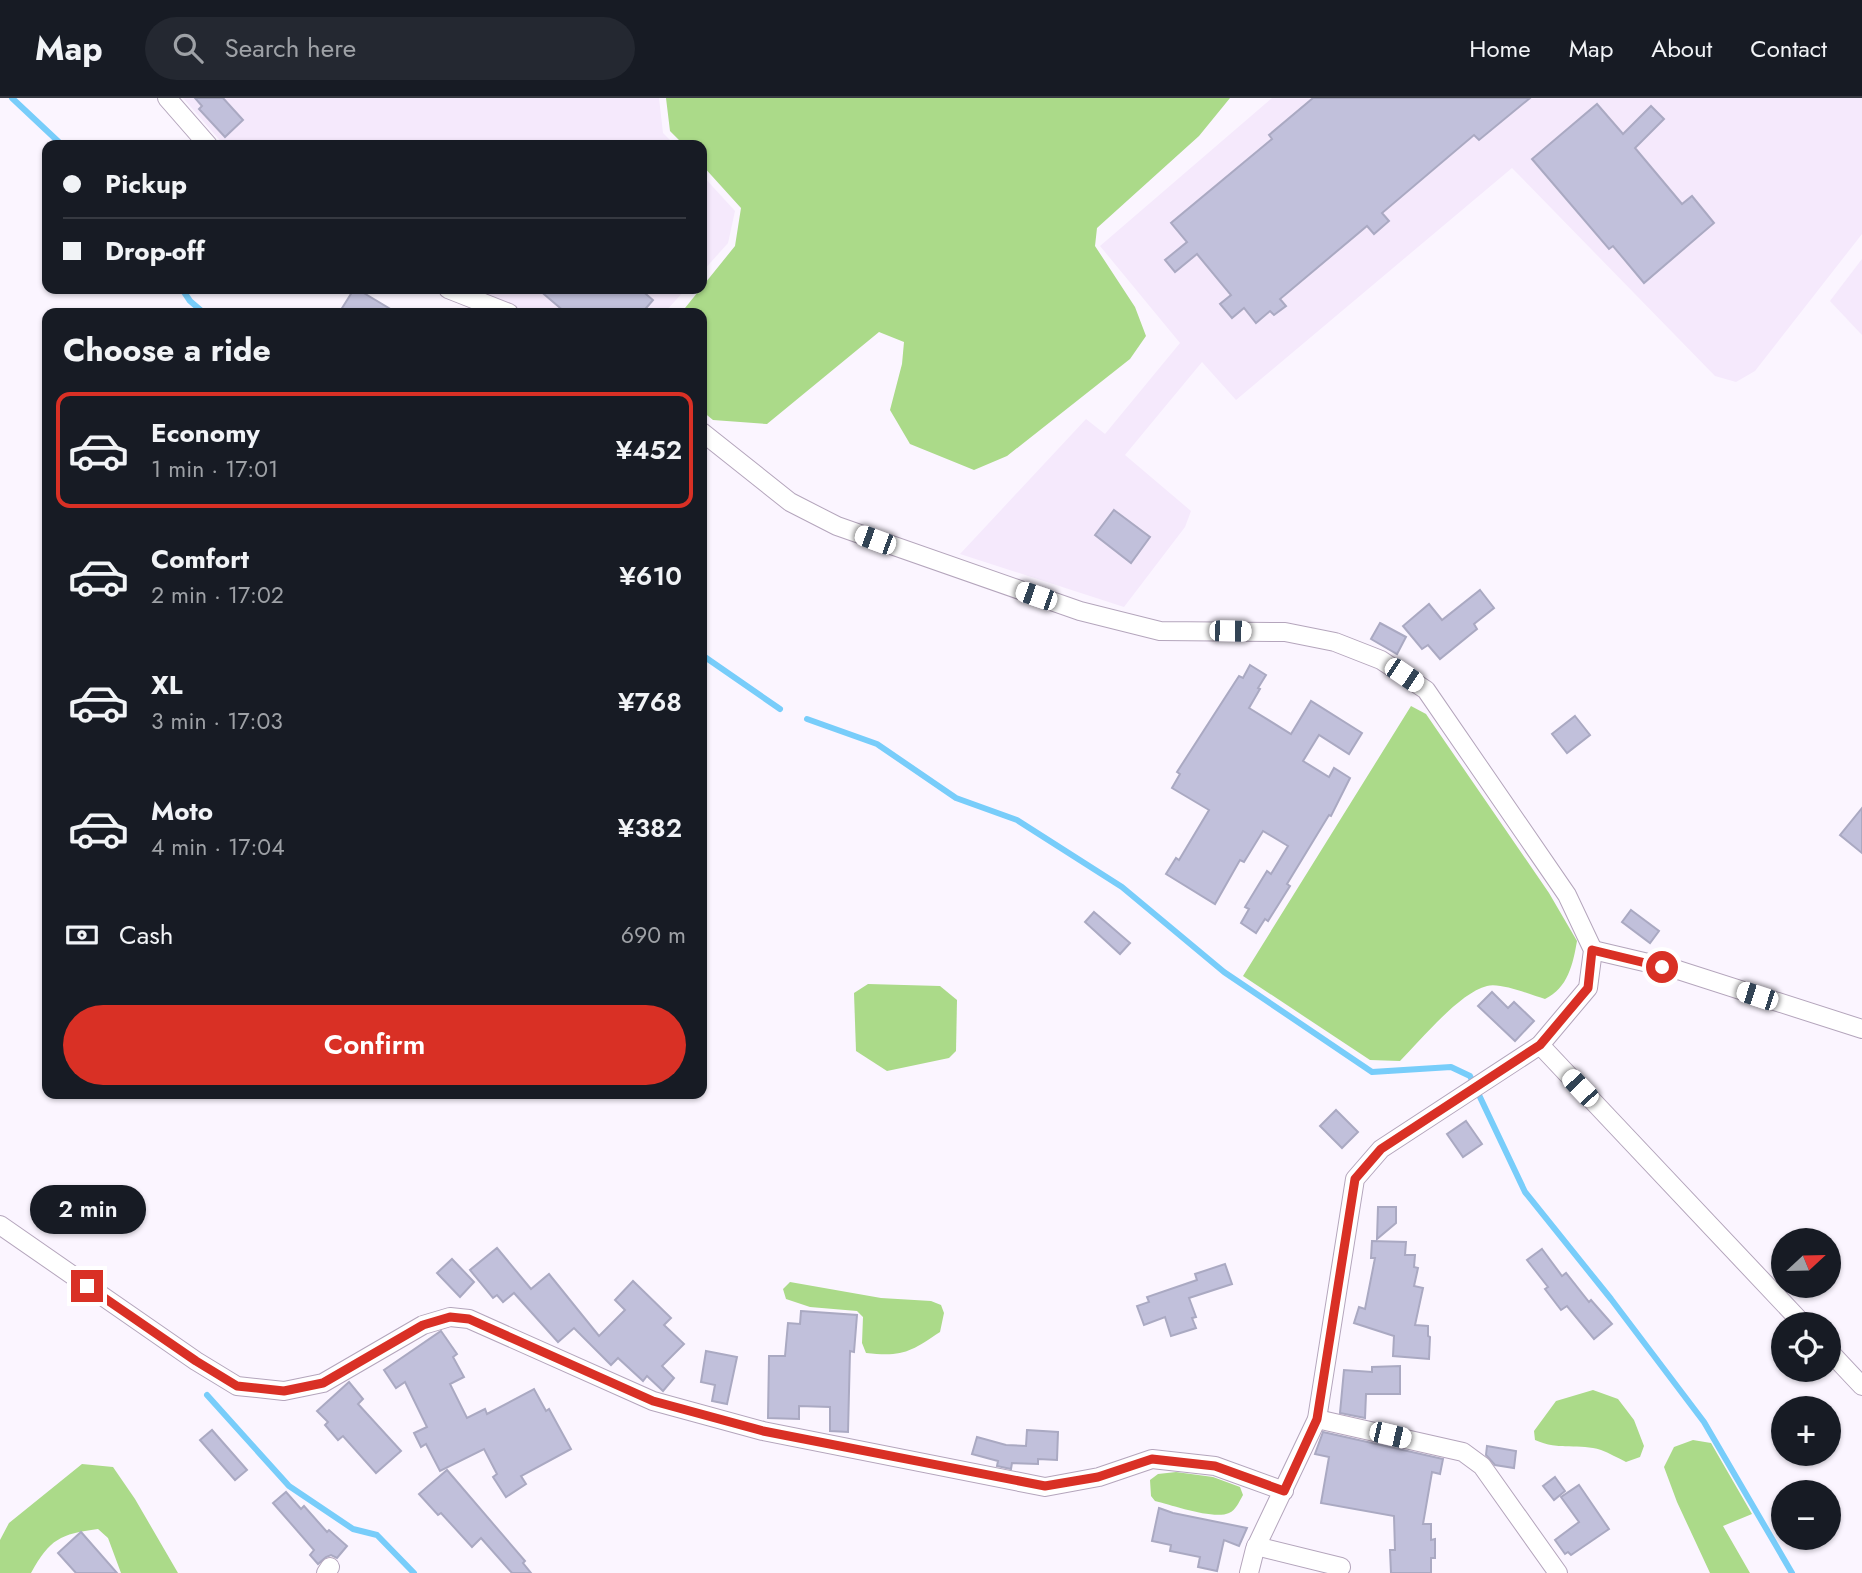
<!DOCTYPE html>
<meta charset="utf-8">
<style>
:root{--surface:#171b24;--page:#242831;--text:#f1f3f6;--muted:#9ea1a6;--line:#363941;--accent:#d93025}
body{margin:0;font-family:Jost,sans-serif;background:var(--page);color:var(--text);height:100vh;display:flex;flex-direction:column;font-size:26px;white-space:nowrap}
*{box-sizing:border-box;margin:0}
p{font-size:23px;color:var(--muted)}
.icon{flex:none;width:38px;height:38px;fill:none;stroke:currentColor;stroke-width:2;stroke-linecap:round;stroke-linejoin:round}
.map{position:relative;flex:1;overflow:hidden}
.details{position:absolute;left:42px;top:210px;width:665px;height:791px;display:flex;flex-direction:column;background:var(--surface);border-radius:14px;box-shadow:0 2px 5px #0004}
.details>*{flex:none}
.hud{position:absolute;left:42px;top:42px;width:665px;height:154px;border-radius:14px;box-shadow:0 2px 5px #0004;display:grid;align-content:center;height:154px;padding:0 21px;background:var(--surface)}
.needle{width:46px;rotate:68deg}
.buttons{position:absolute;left:1771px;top:1130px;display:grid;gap:14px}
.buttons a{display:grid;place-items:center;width:70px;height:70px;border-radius:50%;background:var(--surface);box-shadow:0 2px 5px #0004;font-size:35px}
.end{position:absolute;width:32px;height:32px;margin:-16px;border:9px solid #d93025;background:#fff;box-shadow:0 0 0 4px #fff}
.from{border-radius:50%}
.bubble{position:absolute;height:49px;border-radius:24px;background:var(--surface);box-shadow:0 2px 5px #0004;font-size:23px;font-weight:600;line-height:49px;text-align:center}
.car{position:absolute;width:21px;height:42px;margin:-21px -10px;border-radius:9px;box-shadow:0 0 5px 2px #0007;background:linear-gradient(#fff 24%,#345 0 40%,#fff 0 76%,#345 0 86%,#fff 0)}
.hud b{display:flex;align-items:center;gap:24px;height:66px;font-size:26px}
.hud b+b{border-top:2px solid var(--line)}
.hud i{width:18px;height:18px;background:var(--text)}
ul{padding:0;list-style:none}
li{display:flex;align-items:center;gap:21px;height:116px;margin:0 14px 10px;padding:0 7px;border:4px solid transparent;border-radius:14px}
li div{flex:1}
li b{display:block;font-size:26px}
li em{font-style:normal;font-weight:600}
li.selected{border-color:var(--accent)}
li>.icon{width:63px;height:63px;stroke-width:1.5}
h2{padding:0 21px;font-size:32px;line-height:84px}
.pay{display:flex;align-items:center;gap:18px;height:77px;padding:0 21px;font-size:26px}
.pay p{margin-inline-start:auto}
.primary-button{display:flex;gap:14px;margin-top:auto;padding:14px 21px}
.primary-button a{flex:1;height:80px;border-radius:42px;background:var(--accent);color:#fff;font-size:28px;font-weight:600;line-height:80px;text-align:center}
header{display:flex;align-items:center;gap:42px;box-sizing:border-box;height:98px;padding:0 35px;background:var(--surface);border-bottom:2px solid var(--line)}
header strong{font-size:33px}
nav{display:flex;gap:38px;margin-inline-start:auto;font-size:24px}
.search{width:490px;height:63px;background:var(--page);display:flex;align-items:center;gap:18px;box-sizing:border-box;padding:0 24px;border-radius:38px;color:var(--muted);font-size:26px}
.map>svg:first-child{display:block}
.built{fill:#f5e9fc}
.green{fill:#abda89}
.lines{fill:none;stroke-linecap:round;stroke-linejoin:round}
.stream{stroke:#78cdfa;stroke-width:6}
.building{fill:#c1c0db;stroke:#aaa9c2;stroke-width:2}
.street-casing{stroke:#b4a5bc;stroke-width:20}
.street{stroke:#fff;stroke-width:18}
.route{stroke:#d93025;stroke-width:9}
</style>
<header>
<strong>Map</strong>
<div class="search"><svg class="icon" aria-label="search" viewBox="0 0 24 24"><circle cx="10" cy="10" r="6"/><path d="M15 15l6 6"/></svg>Search here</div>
<nav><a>Home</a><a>Map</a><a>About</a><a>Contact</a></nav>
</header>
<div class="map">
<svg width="1862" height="1475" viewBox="0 0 1862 1475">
<rect width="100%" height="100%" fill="#fbf5ff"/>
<g class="built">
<polygon points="183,0 659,0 663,35 675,47 224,47"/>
<polygon points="1272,0 1862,0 1862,136 1755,273 1736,284 1715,278 1512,70 1236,302 1202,264 1125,357 1191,413 1185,429 1124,509 960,456 1086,321 1105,336 1180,245 1100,148"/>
<polygon points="702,77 735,113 728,145 702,174"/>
<polygon points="1862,161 1862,237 1830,203"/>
<polygon points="469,191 686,191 664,215 531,215"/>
</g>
<g class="green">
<polygon points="666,0 1230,0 1199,38 1097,130 1095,148 1135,209 1146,238 1130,261 1007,358 974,372 910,346 890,312 902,266 904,244 879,234 767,326 713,322 702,313 702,215 681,215 735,148 741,110 702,67 702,47 684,47 670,33"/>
<path d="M 1411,608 L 1426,616 L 1549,795 L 1577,843 C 1573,866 1568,890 1545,901 C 1531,897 1500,884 1487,888 C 1459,895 1421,942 1400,963 L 1370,962 L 1243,878 Z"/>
<polygon points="868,886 940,888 957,902 956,953 949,960 887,973 856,953 854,895"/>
<path d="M 790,1184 L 881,1200 L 931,1203 L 941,1207 L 944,1215 L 940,1234 C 910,1254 903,1259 866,1255 L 862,1245 L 863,1219 L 857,1213 L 810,1209 L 786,1201 L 783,1191 Z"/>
<path d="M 1593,1292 L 1618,1301 L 1634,1322 L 1644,1348 L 1640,1359 L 1626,1364 C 1618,1360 1609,1355 1601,1352 C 1580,1345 1559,1353 1535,1342 L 1534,1333 L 1556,1303 Z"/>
<polygon points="1693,1342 1711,1345 1752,1416 1723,1428 1750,1475 1710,1475 1677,1404 1664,1369 1674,1349"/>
<path d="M 82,1366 L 113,1369 L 135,1401 L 178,1475 L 121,1475 L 108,1440 L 98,1431 C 60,1436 50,1441 31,1475 L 0,1475 L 0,1442 L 9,1425 Z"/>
<path d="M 1176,1374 L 1213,1379 L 1240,1389 L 1243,1397 C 1239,1404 1236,1412 1229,1415 C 1214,1422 1172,1407 1155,1403 L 1151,1398 L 1150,1382 L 1158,1376 Z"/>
</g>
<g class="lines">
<g class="stream">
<polyline points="12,0 62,47"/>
<polyline points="182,191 190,203 204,215"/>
<polyline points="702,557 780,611"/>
<polyline points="807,621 877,646 956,700 1017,722 1122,789 1224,874 1372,974 1451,969 1470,978 1525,1094 1611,1201 1704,1324 1792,1475"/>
<polyline points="207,1297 289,1388 353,1431 377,1437 414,1475"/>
</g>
</g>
<g class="building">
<polygon points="195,0 223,0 243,22 225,39 199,11 202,8"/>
<polygon points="1313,0 1530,0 1479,42 1474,37 1382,115 1389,123 1374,136 1367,128 1280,201 1286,208 1274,217 1270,213 1256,225 1244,210 1232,220 1220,206 1231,197 1197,156 1175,174 1165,162 1187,144 1171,125 1272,41 1269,37"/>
<polygon points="1597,6 1623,36 1651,8 1664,21 1635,50 1682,106 1692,98 1714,125 1644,185 1613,148 1609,151 1532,61"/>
<polygon points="354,191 357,191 397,215 339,215"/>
<polygon points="538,191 640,191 653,202 642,215 566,215"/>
<polygon points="1114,412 1150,439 1131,465 1095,437"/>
<polygon points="1480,492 1494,510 1474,526 1477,531 1440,561 1428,547 1422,551 1403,528 1429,506 1442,522"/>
<polygon points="1380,525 1406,539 1397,556 1371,541"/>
<polygon points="1250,567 1266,577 1258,590 1260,591 1249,610 1291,636 1311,603 1362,635 1349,656 1319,637 1303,663 1329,679 1334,670 1350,680 1331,718 1329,717 1287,786 1290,788 1268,823 1265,821 1256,835 1241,825 1249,811 1245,809 1267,773 1271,776 1288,748 1263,733 1244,764 1240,762 1215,806 1166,776 1176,760 1179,762 1209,712 1172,690 1180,676 1177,674 1239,578 1243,580"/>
<polygon points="1575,618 1590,637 1567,655 1552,636"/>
<polygon points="1862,710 1862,755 1840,737"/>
<polygon points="1631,812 1659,833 1650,845 1622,824"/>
<polygon points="1094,814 1130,845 1120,856 1085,824"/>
<polygon points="1492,894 1508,910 1514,904 1534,923 1515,943 1478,908"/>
<polygon points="1336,1012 1358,1034 1342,1050 1320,1028"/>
<polygon points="1466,1023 1482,1046 1463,1059 1447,1036"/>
<polygon points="1378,1109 1396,1109 1396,1125 1377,1141"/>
<polygon points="1372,1143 1406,1144 1405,1157 1415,1157 1414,1169 1418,1170 1414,1188 1423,1190 1415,1227 1428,1228 1428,1238 1430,1239 1429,1261 1393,1258 1394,1238 1354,1225 1359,1209 1365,1211 1375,1160 1371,1160"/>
<polygon points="497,1150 531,1191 549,1176 599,1238 625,1212 615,1202 633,1183 671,1220 664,1227 684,1246 662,1268 674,1280 663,1293 647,1278 643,1283 618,1260 611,1267 574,1230 558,1244 514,1195 503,1204 497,1197 493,1200 470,1172"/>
<polygon points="1542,1151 1562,1178 1566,1175 1589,1204 1591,1202 1612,1226 1594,1241 1567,1208 1561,1212 1545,1191 1548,1189 1527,1162"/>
<polygon points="452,1161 474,1184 460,1199 437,1175"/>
<polygon points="1225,1166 1232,1186 1189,1200 1196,1219 1192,1220 1196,1230 1171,1238 1165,1219 1144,1227 1137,1208 1149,1204 1147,1199 1197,1182 1195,1176"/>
<polygon points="801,1213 857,1217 854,1254 850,1253 848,1334 830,1333 830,1309 799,1308 799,1321 768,1320 769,1258 785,1258 788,1225 800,1226"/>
<polygon points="441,1233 457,1256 453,1259 464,1279 450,1286 467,1320 485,1311 487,1316 534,1291 546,1313 549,1311 571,1351 521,1378 526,1386 506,1399 493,1379 497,1376 484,1351 440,1373 426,1346 421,1349 414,1335 427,1329 405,1284 396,1290 384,1272"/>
<polygon points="706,1253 737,1259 727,1306 712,1303 715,1287 701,1284"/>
<polygon points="1400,1268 1400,1296 1366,1296 1365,1320 1340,1315 1344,1272 1372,1274 1372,1269"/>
<polygon points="349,1284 363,1301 358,1306 401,1353 376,1375 343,1338 338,1342 325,1327 328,1324 317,1313"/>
<polygon points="212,1332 247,1372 235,1382 200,1342"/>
<polygon points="1027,1332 1058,1334 1057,1362 1038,1361 1038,1366 1012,1365 1011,1371 997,1368 998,1363 972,1356 977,1339 1006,1347 1026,1348"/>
<polygon points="1323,1334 1443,1361 1440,1376 1432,1374 1423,1426 1431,1426 1431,1442 1435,1441 1435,1460 1431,1460 1431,1475 1391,1475 1390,1452 1395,1452 1394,1418 1321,1405 1329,1359 1315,1356"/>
<polygon points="1487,1348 1516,1353 1514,1370 1495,1367 1486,1357"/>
<polygon points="447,1372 525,1463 523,1465 531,1475 512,1475 481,1440 472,1449 441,1415 438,1417 419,1396"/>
<polygon points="1555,1379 1565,1393 1554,1402 1543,1388"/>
<polygon points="1579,1387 1609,1431 1571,1457 1568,1454 1565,1456 1555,1442 1579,1424 1561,1399"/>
<polygon points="286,1394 301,1411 304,1408 327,1434 329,1432 347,1448 337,1460 331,1457 326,1459 318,1466 310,1457 314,1452 273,1405"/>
<polygon points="1159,1410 1173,1415 1247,1430 1239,1448 1224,1442 1217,1473 1198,1469 1200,1459 1170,1453 1171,1447 1152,1443"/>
<polygon points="81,1434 117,1475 76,1475 58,1455"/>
</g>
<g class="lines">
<g class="street-casing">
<g id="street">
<polyline points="167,0 208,47"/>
<polyline points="448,191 509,215"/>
<polyline points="702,334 790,404 837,428 1080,513 1160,533 1285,534 1335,544 1381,562 1426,592 1567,797 1593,852 1588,890 1540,947 1381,1051 1355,1081 1317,1321 1255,1451 1249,1475"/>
<polyline points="1593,852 1678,872 1862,931"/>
<polyline points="1540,947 1804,1227"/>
<polyline points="0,1127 196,1263 237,1288 284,1293 323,1285 423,1227 450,1219 469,1221 653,1303 763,1333 1045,1389 1099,1379 1152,1361 1215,1368 1284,1393"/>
<polyline points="1829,1253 1862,1288"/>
<polyline points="1317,1321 1463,1354 1482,1368 1558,1475"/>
<polyline points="1256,1448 1341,1469"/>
<polyline points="326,1475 330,1469"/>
</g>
</g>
<use href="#street" class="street"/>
</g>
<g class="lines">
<polyline class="route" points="87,1188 196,1263 237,1288 284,1293 323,1285 423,1227 450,1219 469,1221 653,1303 763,1333 1045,1388 1098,1379 1152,1361 1215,1368 1284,1393 1317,1321 1355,1081 1381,1051 1540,947 1588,890 1592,852 1662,869"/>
</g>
</svg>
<div class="buttons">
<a><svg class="needle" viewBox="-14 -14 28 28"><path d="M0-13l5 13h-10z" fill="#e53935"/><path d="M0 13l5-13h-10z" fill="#9ea1a6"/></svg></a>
<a><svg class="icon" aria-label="locate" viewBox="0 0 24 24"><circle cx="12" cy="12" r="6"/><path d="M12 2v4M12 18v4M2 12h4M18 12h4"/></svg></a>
<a>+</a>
<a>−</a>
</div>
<i class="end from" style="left:1662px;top:869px"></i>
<i class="end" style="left:87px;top:1188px"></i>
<div class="bubble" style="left:30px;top:1087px;width:116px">2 min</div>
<i class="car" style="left:875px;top:442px;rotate:290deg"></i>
<i class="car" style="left:1036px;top:498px;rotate:289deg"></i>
<i class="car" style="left:1230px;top:533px;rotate:91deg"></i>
<i class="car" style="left:1404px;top:577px;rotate:124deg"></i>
<i class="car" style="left:1757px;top:898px;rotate:288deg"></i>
<i class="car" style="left:1580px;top:990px;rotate:317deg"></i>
<i class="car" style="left:1390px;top:1337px;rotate:103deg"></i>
<div class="hud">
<b><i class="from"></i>Pickup</b>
<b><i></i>Drop-off</b>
</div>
<section class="details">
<h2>Choose a ride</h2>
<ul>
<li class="selected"><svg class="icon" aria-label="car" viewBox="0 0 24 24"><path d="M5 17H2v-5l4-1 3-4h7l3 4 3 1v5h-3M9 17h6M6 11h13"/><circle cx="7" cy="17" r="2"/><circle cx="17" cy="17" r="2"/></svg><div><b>Economy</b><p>1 min · 17:01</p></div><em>¥452</em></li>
<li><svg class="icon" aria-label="car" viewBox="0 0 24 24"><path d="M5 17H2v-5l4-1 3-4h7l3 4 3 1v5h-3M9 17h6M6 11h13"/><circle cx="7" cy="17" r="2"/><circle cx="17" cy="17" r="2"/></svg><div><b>Comfort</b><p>2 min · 17:02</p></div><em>¥610</em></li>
<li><svg class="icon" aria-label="car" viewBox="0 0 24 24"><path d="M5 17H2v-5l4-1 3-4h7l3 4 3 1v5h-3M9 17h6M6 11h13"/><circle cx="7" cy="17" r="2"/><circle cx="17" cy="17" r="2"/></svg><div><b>XL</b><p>3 min · 17:03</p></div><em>¥768</em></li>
<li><svg class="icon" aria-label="car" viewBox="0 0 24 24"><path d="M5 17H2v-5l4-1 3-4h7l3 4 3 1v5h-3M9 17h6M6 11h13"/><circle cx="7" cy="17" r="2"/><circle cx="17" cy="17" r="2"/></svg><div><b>Moto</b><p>4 min · 17:04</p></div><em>¥382</em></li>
</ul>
<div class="pay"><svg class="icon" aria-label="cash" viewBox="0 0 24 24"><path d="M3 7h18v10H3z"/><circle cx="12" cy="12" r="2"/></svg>Cash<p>690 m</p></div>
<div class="primary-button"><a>Confirm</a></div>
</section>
</div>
